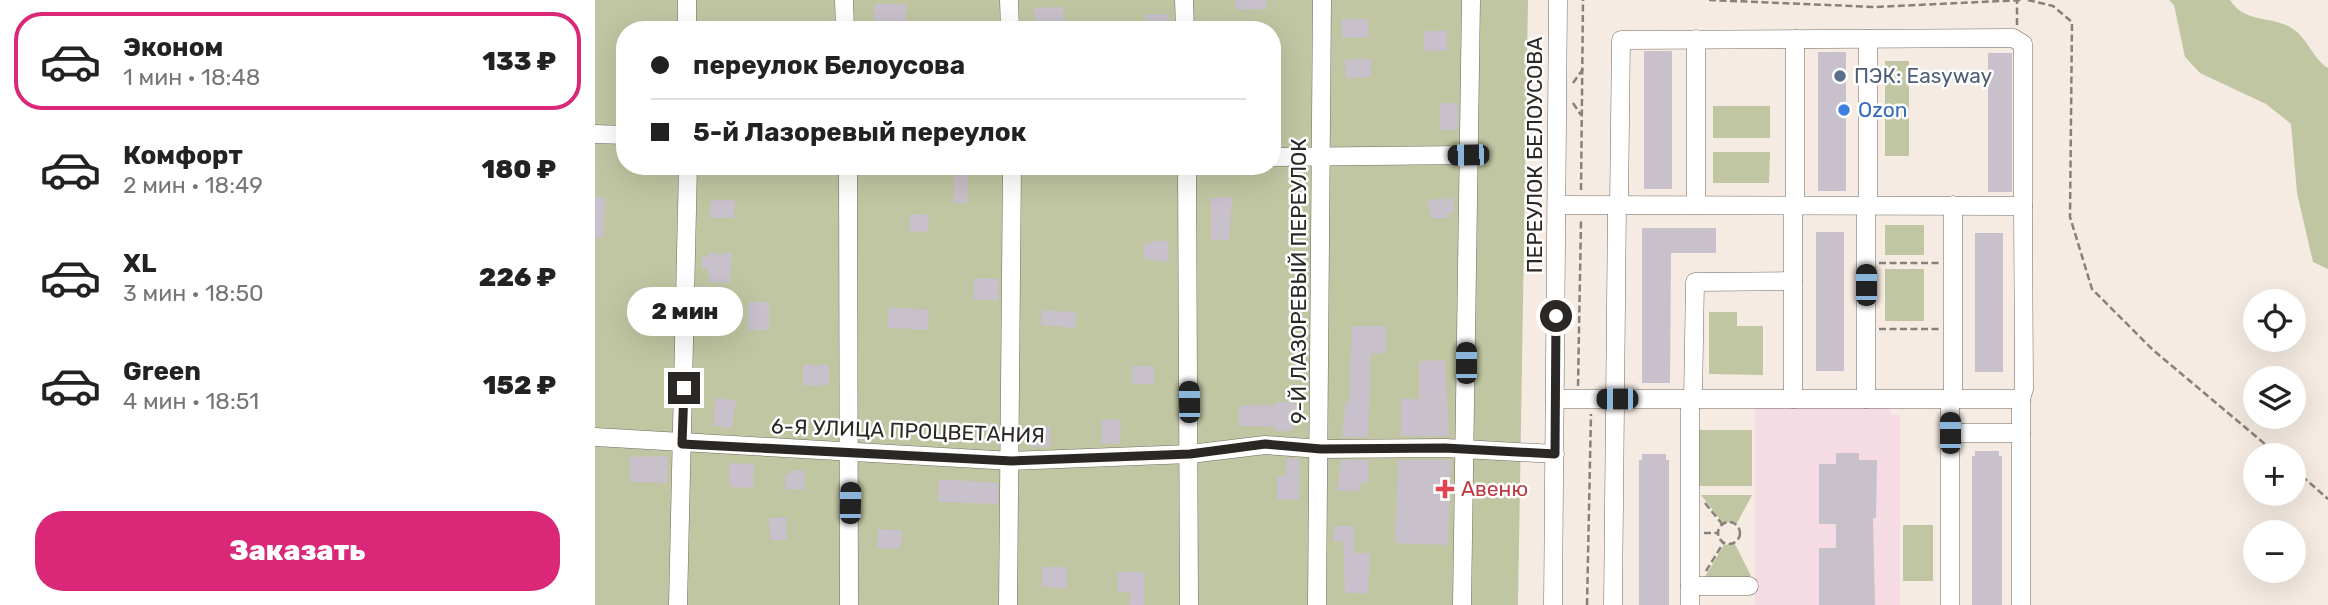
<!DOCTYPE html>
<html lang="ru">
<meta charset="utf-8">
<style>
:root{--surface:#fff;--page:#f6f6f6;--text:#222;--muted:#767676;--line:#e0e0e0;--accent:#db2777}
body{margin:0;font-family:Rubik,sans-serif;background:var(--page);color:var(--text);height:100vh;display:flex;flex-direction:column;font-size:26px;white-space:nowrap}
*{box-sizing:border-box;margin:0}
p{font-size:23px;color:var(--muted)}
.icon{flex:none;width:38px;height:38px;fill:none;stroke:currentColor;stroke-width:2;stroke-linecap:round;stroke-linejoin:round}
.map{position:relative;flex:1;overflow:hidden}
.panel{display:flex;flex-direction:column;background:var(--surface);width:595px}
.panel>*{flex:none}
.top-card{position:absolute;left:21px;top:21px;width:665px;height:154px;border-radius:28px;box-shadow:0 7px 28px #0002;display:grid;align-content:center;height:154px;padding:0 35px;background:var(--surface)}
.buttons{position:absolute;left:1648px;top:289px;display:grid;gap:14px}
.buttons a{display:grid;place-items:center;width:63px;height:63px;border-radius:50%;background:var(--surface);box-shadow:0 7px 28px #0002;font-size:35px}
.end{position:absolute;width:32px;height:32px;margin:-16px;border:9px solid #2b2724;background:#fff;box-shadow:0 0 0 4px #fff}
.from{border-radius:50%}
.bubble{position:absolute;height:49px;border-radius:24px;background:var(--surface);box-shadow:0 7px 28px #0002;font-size:23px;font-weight:800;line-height:49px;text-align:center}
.car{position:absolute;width:21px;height:42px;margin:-21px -10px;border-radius:9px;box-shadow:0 0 5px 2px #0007;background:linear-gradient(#222 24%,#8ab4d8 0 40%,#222 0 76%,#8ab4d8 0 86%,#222 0)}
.top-card b{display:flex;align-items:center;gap:24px;height:66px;font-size:26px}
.top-card b+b{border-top:2px solid var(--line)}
.top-card i{width:18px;height:18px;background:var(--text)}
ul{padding:12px 0 0;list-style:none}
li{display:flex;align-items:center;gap:21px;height:98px;margin:0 14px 10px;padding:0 21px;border:4px solid transparent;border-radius:28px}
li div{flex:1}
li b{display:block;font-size:26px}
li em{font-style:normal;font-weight:800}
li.current{border-color:var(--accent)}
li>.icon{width:63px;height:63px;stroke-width:1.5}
.cta{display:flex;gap:14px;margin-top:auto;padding:14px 35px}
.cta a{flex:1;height:80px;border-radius:28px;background:var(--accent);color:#fff;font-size:28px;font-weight:800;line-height:80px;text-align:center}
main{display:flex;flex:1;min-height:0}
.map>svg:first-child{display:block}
.education{fill:#f5dbe3}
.green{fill:#c0c6a2;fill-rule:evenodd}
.building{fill:#c8c0ca}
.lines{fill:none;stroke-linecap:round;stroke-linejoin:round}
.minor-casing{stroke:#726a62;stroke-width:19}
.path{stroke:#87817b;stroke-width:2.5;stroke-dasharray:7 3.5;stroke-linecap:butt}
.minor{stroke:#fff;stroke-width:18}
.route{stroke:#2b2724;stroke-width:9}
.service-dot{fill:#5c6f8a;stroke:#fff;stroke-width:2.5}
.shop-dot{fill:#3f7fe0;stroke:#fff;stroke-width:2.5}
.health-dot{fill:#e0444e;stroke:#fff;stroke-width:2.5}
.labels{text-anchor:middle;stroke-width:5;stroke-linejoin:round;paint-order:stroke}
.service-label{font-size:21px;fill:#4e5e75;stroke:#fff;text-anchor:start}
.shop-label{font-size:21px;fill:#366cbe;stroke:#fff;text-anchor:start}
.street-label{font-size:21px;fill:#2b2724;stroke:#fff}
.health-label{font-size:21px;fill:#be3a42;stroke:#fff;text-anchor:start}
</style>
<main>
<section class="panel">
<ul>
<li class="current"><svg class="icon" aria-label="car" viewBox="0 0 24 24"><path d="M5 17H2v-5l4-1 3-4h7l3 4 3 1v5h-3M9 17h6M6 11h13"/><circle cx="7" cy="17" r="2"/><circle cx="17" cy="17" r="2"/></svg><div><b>Эконом</b><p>1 мин · 18:48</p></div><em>133 ₽</em></li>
<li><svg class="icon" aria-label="car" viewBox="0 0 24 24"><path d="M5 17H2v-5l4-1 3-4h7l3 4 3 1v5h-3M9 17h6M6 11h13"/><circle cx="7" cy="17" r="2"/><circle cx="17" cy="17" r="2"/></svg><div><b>Комфорт</b><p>2 мин · 18:49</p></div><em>180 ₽</em></li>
<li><svg class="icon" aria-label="car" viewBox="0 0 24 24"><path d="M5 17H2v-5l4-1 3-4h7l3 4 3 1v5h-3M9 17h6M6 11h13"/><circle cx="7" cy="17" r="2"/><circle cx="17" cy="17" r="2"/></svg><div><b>XL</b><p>3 мин · 18:50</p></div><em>226 ₽</em></li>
<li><svg class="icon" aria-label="car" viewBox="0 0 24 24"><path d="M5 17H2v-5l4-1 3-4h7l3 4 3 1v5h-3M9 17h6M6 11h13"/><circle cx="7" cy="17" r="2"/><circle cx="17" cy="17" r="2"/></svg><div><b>Green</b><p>4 мин · 18:51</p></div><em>152 ₽</em></li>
</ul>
<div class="cta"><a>Заказать</a></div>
</section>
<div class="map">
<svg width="1733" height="605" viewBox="0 0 1733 605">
<rect width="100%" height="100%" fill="#f5ebe2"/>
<polygon class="education" points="1160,408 1296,408 1296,415 1305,415 1305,605 1160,605"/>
<g class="green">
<path d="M 0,0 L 933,0 L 923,605 L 0,605 ZM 30,30 L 677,30 L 677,166 L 30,166 Z"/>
<path d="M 1574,0 L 1635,0 C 1649,22 1672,16 1693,26 C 1713,36 1715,56 1733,68 L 1733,269 L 1718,262 L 1702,193 L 1696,124 L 1671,104 L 1605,73 L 1590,57 L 1579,5 Z"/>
<rect x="1290" y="61" width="24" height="95"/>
<rect x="1118" y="106" width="57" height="32"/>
<polygon points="1118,152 1175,152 1174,183 1118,183"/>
<rect x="1290" y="225" width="39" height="30"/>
<rect x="1290" y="269" width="39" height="52"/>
<polygon points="1114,312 1142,312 1142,326 1168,326 1168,375 1114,374"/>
<rect x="1104" y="430" width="53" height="56"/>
<polygon points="1106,495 1157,495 1142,523 1127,522"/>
<rect x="1308" y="525" width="30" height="56"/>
<polygon points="1140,544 1158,580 1108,580 1129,545"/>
</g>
<g class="building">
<polygon points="640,0 671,0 672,9 641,10"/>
<rect x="279" y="4" width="32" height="21"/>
<polygon points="468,7 469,30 440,30 439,8"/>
<rect x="550" y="14" width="24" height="16"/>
<polygon points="747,19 773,19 774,37 747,38"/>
<rect x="829" y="31" width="23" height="20"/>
<rect x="1049" y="51" width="28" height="138"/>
<rect x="1223" y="52" width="28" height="139"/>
<rect x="1393" y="53" width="24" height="139"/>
<polygon points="750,59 776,59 776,77 751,78"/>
<rect x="845" y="103" width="18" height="27"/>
<polygon points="360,172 373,172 372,203 359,203"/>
<polygon points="0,197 10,198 9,238 0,238"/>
<polygon points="637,197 634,240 616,240 616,198"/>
<polygon points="858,198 859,212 853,213 853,218 837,219 832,200"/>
<polygon points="116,200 140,200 139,218 115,218"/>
<polygon points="315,214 334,215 333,232 314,231"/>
<polygon points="1047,228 1121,228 1121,253 1076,253 1075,383 1047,383"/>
<rect x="1221" y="232" width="28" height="139"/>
<rect x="1380" y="233" width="28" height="139"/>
<polygon points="556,241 573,241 574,262 549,259 548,244 556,244"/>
<polygon points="114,253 137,253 135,283 113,282 114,269 107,269 107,257 114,257"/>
<polygon points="379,278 404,279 403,301 378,299"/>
<rect x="153" y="302" width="21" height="28"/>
<polygon points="294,307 334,310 333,330 292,328"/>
<polygon points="447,310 481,312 480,328 446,325"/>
<polygon points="757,326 791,326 791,353 776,353 773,437 747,437 751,401 754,402"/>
<polygon points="850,360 854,436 806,436 806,399 824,399 824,361"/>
<polygon points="208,365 234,365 234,385 208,386"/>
<rect x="537" y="366" width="22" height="18"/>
<polygon points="121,398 141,400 137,428 118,426"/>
<polygon points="680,402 698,402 698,405 704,405 704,415 698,415 698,430 680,432 680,427 644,426 644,405 680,405"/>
<polygon points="507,419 526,420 525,444 506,443"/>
<rect x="434" y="426" width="21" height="21"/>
<polygon points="1380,451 1404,451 1404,456 1407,456 1407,605 1377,605 1377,456 1380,456"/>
<polygon points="1241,453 1264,453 1264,460 1282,460 1281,518 1278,518 1280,605 1224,605 1224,548 1241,548 1241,524 1224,524 1224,464 1241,464"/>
<polygon points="1047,454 1071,454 1071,460 1074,460 1074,605 1044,605 1044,460 1047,460"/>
<polygon points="73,456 72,483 35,482 34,457"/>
<polygon points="692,458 705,459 704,500 682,499 682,476 691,476"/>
<polygon points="746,460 773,460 773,483 766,483 766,491 742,491"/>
<polygon points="803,460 856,460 853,545 800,543"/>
<polygon points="134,463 159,464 158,488 134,487"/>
<polygon points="196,470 210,471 209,490 190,489 191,474 196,474"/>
<polygon points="344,479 403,483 403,504 343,502"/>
<polygon points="191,517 192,540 175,540 174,518"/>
<polygon points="739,526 759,526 759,553 775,553 773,593 750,593 748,541 739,541"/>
<polygon points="283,529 307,530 306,549 282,548"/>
<polygon points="447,567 472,567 472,588 447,587"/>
<polygon points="523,572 550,572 549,605 534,605 536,592 522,592"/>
</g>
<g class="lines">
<g class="minor-casing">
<g id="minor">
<polyline points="92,0 92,30"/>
<polyline points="249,0 250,30"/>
<polyline points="414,0 415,30"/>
<polyline points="589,0 590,30"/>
<polyline points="0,134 30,135"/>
<polyline points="677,157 873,155"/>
<polyline points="253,166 254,605"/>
<polyline points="592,166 594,605"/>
<polyline points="962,205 1428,206 1429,389 1426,399"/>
<polyline points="1024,205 1026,40 1418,38 1428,44 1428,206"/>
<polyline points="1101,205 1101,39"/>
<polyline points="1200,205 1200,39"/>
<polyline points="1273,205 1273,39"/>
<polyline points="960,399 1426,399 1426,605"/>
<polyline points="1098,399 1100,282 1198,281"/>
<polyline points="1198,399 1198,205"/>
<polyline points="1271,399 1271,205"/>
<polyline points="1358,399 1358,205"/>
<polyline points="1355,433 1426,433"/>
<polyline points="0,437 417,461 595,454 670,445 726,449 850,448 960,454"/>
<polyline points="1095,586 1154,586"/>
<polyline points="83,605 93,166"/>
<polyline points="413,605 417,166"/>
<polyline points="722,605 727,0"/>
<polyline points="867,605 876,0"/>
<polyline points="958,605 963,0"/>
<polyline points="1018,605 1022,205"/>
<polyline points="1095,605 1095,399"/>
<polyline points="1355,605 1355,399"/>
</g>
</g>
<g class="path">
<polyline points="1114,0 1280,7 1428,0"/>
<polyline points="1433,0 1458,6 1477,22 1475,217 1497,289 1558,350 1683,455"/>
<polyline points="1422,25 1422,0"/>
<polyline points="978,83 988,69"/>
<polyline points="978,103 986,115"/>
<polyline points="986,190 988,0"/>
<polyline points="1284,263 1344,263"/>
<polyline points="1284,329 1344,329"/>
<polyline points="983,386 986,221"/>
<polyline points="1699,469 1733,499"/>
<polyline points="1110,503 1128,525"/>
<circle cx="1134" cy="533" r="11"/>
<polyline points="1109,533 1123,533"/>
<polyline points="1111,571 1129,542"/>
<polyline points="992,605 996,414"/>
</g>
<use href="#minor" class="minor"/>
</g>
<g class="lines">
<polyline class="route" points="89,388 87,444 417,461 595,454 670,444 726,449 850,448 960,454 961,316"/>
</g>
<circle class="service-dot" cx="1245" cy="76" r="7"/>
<circle class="shop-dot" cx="1249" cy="110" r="7"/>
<path class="health-dot" d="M846.5 478.5h7v7h7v7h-7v7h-7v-7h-7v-7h7z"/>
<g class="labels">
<g class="service-label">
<text x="1259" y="83">ПЭК: Easyway</text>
</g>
<g class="shop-label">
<text x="1263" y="117">Ozon</text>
</g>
<g class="street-label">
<text transform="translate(940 155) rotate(-90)" y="7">ПЕРЕУЛОК БЕЛОУСОВА</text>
<text transform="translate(704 281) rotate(-90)" y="7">9-Й ЛАЗОРЕВЫЙ ПЕРЕУЛОК</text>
<text transform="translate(313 431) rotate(2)" y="7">6-Я УЛИЦА ПРОЦВЕТАНИЯ</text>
</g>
<g class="health-label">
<text x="866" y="496">Авеню</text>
</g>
</g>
</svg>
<div class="buttons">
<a><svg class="icon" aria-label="locate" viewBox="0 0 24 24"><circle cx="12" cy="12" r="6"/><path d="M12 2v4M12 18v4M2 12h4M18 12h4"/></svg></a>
<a><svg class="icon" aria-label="layers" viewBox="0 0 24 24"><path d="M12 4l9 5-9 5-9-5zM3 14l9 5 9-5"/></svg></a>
<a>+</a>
<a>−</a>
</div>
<i class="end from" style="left:961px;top:316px"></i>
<i class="end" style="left:89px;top:388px"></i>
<div class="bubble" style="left:32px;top:287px;width:116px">2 мин</div>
<i class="car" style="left:873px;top:155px;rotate:269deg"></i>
<i class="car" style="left:1271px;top:285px;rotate:0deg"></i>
<i class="car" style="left:871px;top:363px;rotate:0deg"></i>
<i class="car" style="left:1022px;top:399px;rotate:270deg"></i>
<i class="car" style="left:594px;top:402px;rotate:359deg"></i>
<i class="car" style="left:1355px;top:433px;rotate:0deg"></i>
<i class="car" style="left:255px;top:503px;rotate:1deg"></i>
<div class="top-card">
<b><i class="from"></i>переулок Белоусова</b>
<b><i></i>5-й Лазоревый переулок</b>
</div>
</div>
</main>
